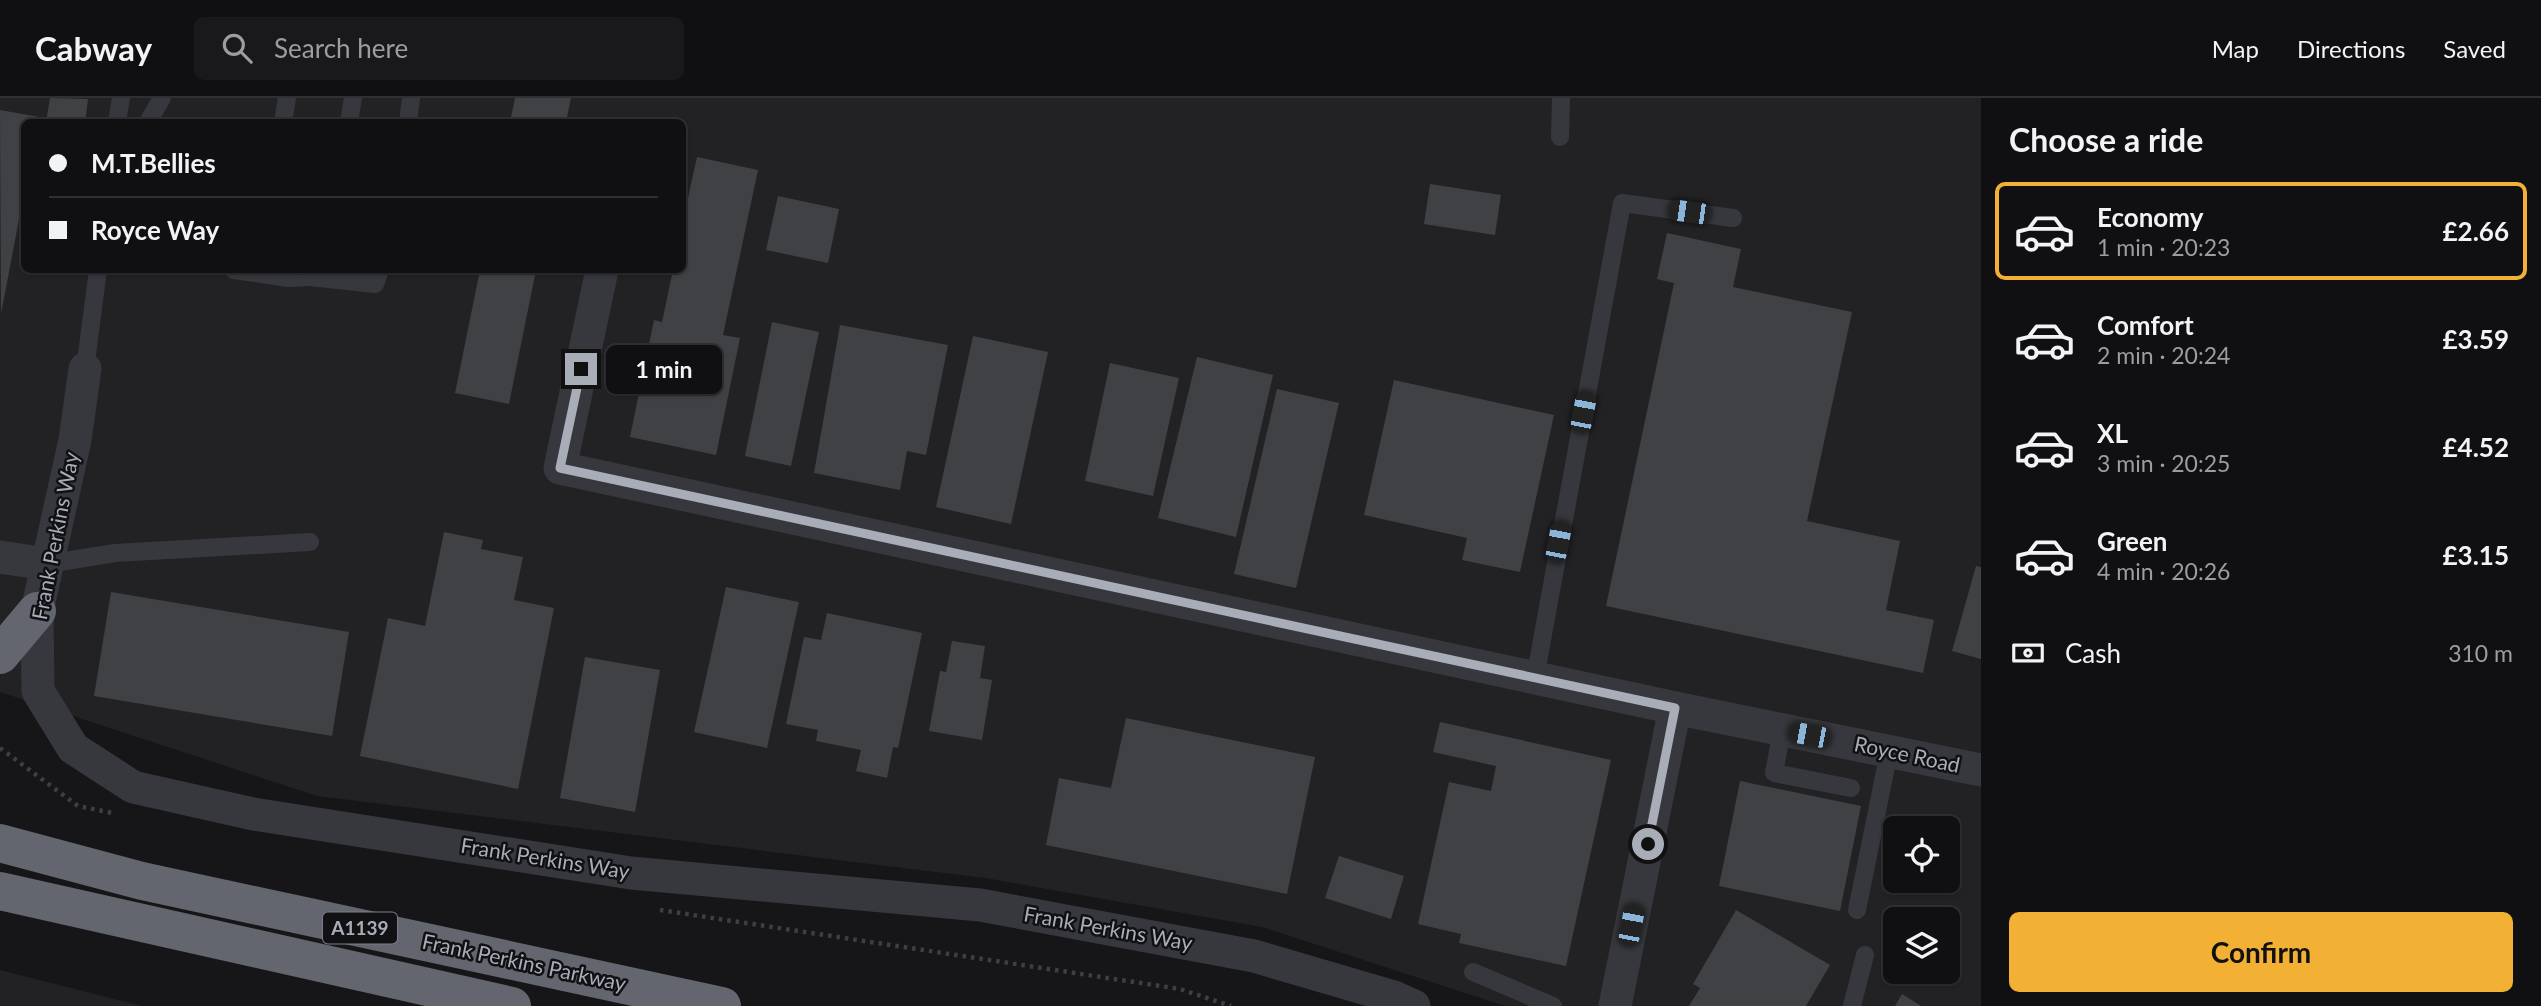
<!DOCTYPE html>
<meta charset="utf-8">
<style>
:root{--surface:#101012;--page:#19191b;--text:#f1f3f6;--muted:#9c9d9f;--line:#303032;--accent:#f2b134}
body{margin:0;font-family:Lato,sans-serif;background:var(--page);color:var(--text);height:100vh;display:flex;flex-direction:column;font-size:26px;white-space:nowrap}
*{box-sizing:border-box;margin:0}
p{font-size:23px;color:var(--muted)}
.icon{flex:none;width:38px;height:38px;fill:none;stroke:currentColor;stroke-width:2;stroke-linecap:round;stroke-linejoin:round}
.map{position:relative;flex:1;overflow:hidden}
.panel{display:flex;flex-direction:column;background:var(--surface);width:560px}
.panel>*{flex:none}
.top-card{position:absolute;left:21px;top:21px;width:665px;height:154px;border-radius:10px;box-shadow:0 2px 5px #0004,0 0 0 2px var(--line);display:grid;align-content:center;height:154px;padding:0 28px;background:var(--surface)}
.buttons{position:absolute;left:1883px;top:718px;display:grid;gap:14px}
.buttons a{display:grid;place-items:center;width:77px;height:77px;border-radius:10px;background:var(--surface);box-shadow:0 2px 5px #0004,0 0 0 2px var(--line);font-size:35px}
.end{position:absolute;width:32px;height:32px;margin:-16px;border:9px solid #a8adb8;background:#111;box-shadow:0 0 0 4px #111}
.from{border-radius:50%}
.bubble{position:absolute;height:49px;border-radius:10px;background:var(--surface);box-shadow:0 2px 5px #0004,0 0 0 2px var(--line);font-size:23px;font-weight:700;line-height:49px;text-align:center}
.car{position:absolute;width:21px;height:42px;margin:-21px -10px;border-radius:9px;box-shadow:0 0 5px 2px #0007;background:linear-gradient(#222 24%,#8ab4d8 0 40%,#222 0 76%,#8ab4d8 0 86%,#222 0)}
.top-card b{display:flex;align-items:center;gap:24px;height:66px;font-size:26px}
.top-card b+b{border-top:2px solid var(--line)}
.top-card i{width:18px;height:18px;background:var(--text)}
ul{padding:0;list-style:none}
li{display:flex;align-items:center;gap:21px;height:98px;margin:0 14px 10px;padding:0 14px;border:4px solid transparent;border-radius:10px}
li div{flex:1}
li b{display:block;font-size:26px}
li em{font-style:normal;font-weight:700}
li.selected{border-color:var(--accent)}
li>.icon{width:63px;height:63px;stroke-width:1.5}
h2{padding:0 28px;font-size:32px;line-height:84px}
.pay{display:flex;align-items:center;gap:18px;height:77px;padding:0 28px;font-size:26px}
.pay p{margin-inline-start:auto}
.action{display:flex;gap:14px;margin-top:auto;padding:14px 28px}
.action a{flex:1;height:80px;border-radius:10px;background:var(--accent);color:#111;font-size:28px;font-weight:700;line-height:80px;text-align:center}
header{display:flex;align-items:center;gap:42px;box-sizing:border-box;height:98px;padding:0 35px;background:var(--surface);border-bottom:2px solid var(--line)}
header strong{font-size:33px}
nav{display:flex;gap:38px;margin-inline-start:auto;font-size:24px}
.search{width:490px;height:63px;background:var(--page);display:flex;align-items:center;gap:18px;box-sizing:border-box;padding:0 24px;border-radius:10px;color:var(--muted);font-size:26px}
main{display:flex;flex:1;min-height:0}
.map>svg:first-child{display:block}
.built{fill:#222225;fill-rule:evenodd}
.building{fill:#404145}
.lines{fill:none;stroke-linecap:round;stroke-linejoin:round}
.path{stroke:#3d3f44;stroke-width:4.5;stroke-dasharray:3.5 5;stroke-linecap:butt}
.lane{stroke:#37383d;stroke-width:18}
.street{stroke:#37383d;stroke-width:33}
.highway{stroke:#63666e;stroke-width:38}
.route{stroke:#a8adb8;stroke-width:9}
.labels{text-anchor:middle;stroke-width:5;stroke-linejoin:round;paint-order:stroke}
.shield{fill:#111113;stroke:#7b7e86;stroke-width:2}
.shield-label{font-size:19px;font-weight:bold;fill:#a8adb8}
.street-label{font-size:21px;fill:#a8adb8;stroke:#111113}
</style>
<header>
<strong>Cabway</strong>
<div class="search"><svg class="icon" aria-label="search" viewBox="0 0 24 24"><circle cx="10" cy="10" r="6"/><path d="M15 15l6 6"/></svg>Search here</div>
<nav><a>Map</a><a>Directions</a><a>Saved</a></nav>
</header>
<main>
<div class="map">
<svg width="1981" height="908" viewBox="0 0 1981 908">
<rect width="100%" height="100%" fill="#161618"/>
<g class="built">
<path d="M 0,0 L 1981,0 L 1981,908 L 1505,908 L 1262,829 L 985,780 L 317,698 L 0,594 ZM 24,24 L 682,24 L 682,172 L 24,172 ZM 1895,730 L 1948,730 L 1948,782 L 1895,782 ZM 1895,821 L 1948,821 L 1948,873 L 1895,873 Z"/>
<polygon points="0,872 142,908 0,908"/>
</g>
<g class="building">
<polygon points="50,0 88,1 85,24 46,24"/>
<polygon points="515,0 571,0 566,24 510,24"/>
<polygon points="0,12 39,19 38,24 24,24 24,95 1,216"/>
<polygon points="697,59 758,72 723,237 740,240 716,357 630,339 654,222 662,224 673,172 682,172 682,127"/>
<polygon points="1430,86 1501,97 1495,137 1424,126"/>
<polygon points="778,98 839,111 828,165 766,152"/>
<polygon points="1667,135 1741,151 1733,189 1852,214 1807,423 1900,443 1886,512 1934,522 1923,575 1606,508 1674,185 1657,181"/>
<polygon points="480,172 536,172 509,306 455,295"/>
<polygon points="772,224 819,234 791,368 745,358"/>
<polygon points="840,227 948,247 926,357 907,353 900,392 814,375"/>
<polygon points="973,238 1048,254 1011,426 936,409"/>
<polygon points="1197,259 1273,277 1236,439 1158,420"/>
<polygon points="1110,265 1179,280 1153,398 1085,383"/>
<polygon points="1394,282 1554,317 1520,474 1462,462 1467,440 1364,417"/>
<polygon points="1277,291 1339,305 1296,490 1234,476"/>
<polygon points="444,434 483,442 481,451 523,459 514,502 554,510 518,691 360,658 388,520 425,528"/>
<polygon points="1976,468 1981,469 1981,561 1952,553"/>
<polygon points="726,489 799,504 767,650 694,634"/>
<polygon points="111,494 349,534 332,638 94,598"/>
<polygon points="827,515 922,535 898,650 893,649 887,680 856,673 861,652 816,643 818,632 786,626 804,539 821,542"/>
<polygon points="952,543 985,548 980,580 992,582 982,642 929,633 940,573 946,574"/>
<polygon points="585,559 660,572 635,714 560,700"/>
<polygon points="1126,620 1315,659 1287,796 1046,747 1059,680 1111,690"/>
<polygon points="1440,624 1611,662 1566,868 1459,845 1461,836 1418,826 1449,684 1491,693 1496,668 1433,654"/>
<polygon points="1740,683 1861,708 1840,813 1719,788"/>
<polygon points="1339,758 1404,778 1391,821 1325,800"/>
<polygon points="1736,812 1830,867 1806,908 1689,908 1700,890 1693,886"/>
<polygon points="1902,896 1921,908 1895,908"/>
</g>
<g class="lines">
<g class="path">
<polyline points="0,650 78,708 113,715"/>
<polyline points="660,812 1180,891 1231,908"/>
</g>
<g class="lane">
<polyline points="117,24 121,0"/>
<polyline points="148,24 162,0"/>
<polyline points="283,24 287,0"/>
<polyline points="349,24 353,0"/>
<polyline points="408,24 411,0"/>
<polyline points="1560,39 1561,0"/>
<polyline points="234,172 289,180 310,179 313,172"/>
<polyline points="310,179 375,186 380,172"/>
<polyline points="85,271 98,172"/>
<polyline points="47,466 115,455 310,444"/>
<polyline points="1535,580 1622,105 1733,120"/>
<polyline points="1782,632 1774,675 1851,690"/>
<polyline points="1857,812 1889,654"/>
<polyline points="1473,874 1553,908"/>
<polyline points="1852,908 1865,857"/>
</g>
<g class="street">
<polyline points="602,172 560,370 1675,610 1981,672"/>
<polyline points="85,271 75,342 37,513 38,593 73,650 133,689 253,716 631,775 980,807 1254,858 1394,899 1414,908"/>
<polyline points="0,459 47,466"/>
<polyline points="1615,908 1675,610"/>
</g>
<g class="highway">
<polyline points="0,557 37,513"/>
<polyline points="0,745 142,783 722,908"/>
<polyline points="0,793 512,908"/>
</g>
</g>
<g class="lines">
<polyline class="route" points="581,271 560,370 1675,610 1648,746"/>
</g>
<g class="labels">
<rect class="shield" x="323" y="814.5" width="74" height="31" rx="5"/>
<g class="shield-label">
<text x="360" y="837">A1139</text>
</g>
<g class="street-label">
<text transform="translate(56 438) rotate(-79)" y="7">Frank Perkins Way</text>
<text transform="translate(1907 657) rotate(12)" y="7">Royce Road</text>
<text transform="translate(545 761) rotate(9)" y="7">Frank Perkins Way</text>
<text transform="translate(1108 831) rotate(10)" y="7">Frank Perkins Way</text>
<text transform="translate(524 865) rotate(12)" y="7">Frank Perkins Parkway</text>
</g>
</g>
</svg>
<div class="buttons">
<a><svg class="icon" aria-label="locate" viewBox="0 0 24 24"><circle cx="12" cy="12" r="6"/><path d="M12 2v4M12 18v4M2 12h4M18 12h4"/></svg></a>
<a><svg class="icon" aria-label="layers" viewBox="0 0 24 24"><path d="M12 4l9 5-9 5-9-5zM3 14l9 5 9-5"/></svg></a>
</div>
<i class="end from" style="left:1648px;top:746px"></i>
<i class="end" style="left:581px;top:271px"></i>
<div class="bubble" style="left:606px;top:247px;width:116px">1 min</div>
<i class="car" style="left:1689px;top:114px;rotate:278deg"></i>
<i class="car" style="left:1583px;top:314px;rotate:11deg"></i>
<i class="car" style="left:1558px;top:444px;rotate:11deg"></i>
<i class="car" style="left:1809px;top:637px;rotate:281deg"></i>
<i class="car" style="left:1631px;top:827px;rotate:11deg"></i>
<div class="top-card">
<b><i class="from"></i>M.T.Bellies</b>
<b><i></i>Royce Way</b>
</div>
</div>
<section class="panel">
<h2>Choose a ride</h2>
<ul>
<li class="selected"><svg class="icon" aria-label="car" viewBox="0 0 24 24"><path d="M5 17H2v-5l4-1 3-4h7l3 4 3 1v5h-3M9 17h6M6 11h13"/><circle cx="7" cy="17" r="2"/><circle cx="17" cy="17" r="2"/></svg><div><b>Economy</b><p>1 min · 20:23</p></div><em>£2.66</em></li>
<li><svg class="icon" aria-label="car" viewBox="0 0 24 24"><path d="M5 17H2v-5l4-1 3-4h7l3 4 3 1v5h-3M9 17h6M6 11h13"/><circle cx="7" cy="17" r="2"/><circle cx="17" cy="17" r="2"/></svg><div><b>Comfort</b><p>2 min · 20:24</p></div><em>£3.59</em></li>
<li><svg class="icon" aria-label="car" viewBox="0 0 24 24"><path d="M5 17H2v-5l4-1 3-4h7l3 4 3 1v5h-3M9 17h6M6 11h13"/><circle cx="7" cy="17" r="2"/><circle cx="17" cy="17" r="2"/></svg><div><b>XL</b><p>3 min · 20:25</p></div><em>£4.52</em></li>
<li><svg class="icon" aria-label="car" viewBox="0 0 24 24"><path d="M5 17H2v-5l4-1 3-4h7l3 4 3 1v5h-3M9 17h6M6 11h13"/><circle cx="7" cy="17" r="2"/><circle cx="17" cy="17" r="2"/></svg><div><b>Green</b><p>4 min · 20:26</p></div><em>£3.15</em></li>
</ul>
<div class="pay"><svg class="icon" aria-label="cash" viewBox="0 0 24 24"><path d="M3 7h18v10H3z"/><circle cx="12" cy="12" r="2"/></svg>Cash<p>310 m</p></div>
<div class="action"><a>Confirm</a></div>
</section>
</main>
